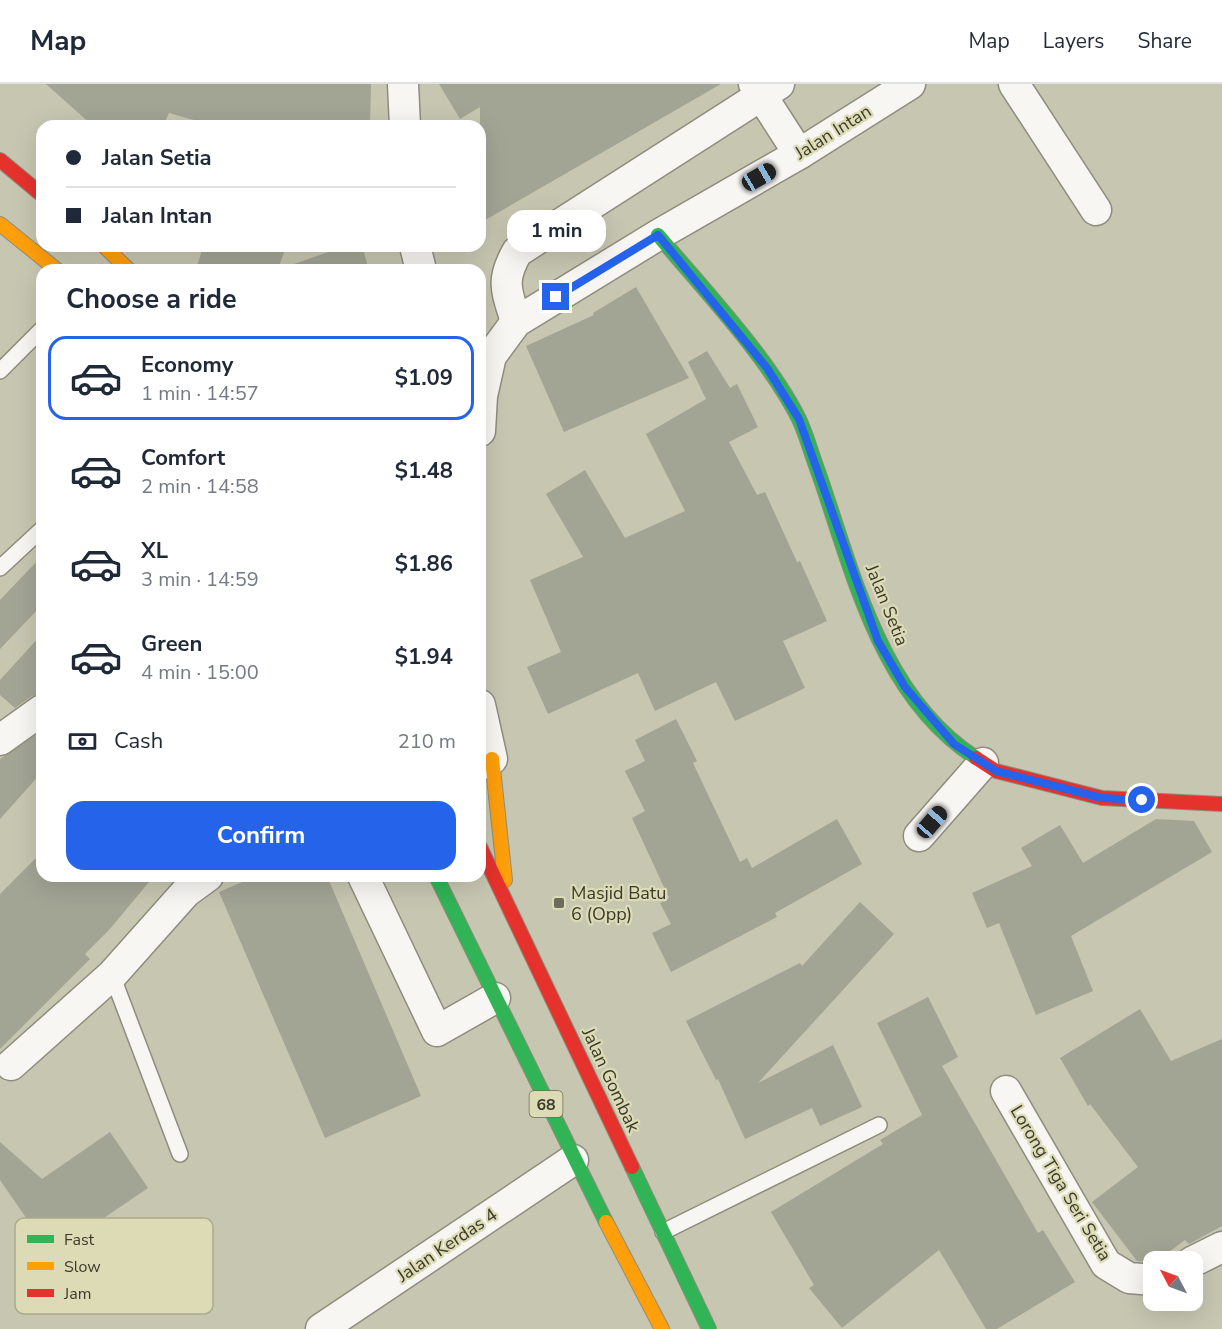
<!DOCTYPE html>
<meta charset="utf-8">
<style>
:root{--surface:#fff;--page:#f6f6f7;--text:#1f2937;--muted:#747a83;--line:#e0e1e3;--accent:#2563eb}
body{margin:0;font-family:"Nunito Sans",sans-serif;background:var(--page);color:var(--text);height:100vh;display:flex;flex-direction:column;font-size:22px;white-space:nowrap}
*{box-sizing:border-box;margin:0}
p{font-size:20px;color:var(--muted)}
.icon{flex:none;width:33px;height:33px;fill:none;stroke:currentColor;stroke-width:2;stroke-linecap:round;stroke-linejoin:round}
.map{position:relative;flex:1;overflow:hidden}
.panel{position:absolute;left:36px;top:180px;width:450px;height:618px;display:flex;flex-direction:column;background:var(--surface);border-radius:18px;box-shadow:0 6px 24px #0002}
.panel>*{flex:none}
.hud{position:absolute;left:36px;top:36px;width:450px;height:132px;border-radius:18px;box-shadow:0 6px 24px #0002;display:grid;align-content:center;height:132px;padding:0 30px;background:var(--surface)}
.needle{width:39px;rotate:311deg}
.controls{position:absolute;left:1143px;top:1167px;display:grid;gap:12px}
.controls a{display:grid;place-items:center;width:60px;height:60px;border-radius:12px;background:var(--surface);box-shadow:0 6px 24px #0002;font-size:30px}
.end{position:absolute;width:27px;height:27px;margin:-14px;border:8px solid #2563eb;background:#fff;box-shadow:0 0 0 3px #fff}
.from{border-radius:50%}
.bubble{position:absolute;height:42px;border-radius:18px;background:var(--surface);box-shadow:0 6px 24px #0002;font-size:20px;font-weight:700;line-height:42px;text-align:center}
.car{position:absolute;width:18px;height:36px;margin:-18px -9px;border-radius:8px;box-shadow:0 0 4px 2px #0007;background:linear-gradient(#222 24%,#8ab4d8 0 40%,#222 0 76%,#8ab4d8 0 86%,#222 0)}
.hud b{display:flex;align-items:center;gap:21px;height:57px;font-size:22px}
.hud b+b{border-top:2px solid var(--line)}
.hud i{width:15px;height:15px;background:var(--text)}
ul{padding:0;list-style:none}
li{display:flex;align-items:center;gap:18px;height:84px;margin:0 12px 9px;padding:0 18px;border:3px solid transparent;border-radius:18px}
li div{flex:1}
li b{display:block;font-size:22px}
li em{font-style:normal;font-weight:700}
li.active{border-color:var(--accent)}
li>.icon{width:54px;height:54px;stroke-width:1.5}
h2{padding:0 30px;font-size:27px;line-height:72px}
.pay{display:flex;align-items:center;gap:15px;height:66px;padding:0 30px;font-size:22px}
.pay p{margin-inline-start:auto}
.primary-button{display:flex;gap:12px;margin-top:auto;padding:12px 30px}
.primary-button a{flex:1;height:69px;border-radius:18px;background:var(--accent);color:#fff;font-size:24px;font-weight:700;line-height:69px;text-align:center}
header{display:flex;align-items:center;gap:36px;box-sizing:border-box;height:84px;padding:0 30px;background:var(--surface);border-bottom:2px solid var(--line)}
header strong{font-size:28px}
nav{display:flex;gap:33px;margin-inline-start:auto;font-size:21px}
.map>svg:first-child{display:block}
.building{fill:#a2a494}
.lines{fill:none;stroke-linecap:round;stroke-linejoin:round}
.lane-casing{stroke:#8e8d7d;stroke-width:18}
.street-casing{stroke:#8e8d7d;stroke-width:33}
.fast-casing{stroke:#8e8d7d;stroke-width:16}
.slow-casing{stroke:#8e8d7d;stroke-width:16}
.jam-casing{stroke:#8e8d7d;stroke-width:16}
.lane{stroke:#f7f6f3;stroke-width:15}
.street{stroke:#f7f6f3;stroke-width:30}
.fast{stroke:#30b455;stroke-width:14}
.slow{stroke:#ff9f0a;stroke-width:14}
.jam{stroke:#e5322d;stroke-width:14}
.route{stroke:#2563eb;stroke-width:8}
.poi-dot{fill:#6c6c5b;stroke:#dddbb5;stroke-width:2}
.labels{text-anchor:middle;stroke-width:4.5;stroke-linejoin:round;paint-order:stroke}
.shield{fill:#dddbb5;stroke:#6c6b55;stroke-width:1.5}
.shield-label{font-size:16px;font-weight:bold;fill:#3b3b2c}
.street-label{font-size:18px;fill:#3b3b2c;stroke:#dddbb5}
.poi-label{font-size:18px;fill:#3b3b2c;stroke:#dddbb5;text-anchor:start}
.key{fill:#dddbb5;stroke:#acab8c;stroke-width:1.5}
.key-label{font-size:16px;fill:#3b3b2c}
</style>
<header>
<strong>Map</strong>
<nav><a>Map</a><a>Layers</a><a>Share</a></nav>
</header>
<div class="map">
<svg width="1222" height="1245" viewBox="0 0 1222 1245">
<rect width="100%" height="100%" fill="#c7c6b1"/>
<g class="building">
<polygon points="46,0 371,0 370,42 215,42 169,29 163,42 93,42"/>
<polygon points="439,0 721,0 480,139 480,23 460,35"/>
<polygon points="203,162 286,162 278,186 196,186"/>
<polygon points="346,162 362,162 369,186 289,186 288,182"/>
<polygon points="636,203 689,294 564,348 526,262 594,231 593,229"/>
<polygon points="707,267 730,304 737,300 758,343 729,358 757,411 765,408 797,478 800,477 827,537 783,557 805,604 735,637 716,598 655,627 638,589 548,630 527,583 561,568 530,496 583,473 546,410 585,386 625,454 685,427 646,350 706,315 688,278"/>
<polygon points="42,472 42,521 0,565 0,516"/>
<polygon points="42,550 42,609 32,612 15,624 0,611 0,596"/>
<polygon points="676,635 697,677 693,679 740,778 747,774 752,784 837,735 862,780 775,829 777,833 671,888 652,849 671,840 660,819 669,814 632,734 645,727 625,687 645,677 635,656"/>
<polygon points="42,647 42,688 0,735 0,675"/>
<polygon points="1156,735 1194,737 1212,768 1071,852 1093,907 1036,931 999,839 987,844 972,809 1032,782 1021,764 1060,741 1083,779"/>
<polygon points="42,768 42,792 154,792 109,846 85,870 90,875 0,965 0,810"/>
<polygon points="256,792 327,792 421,1012 325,1054 219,808"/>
<polygon points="860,818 894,850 758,999 833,961 862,1023 820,1042 812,1024 745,1055 718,995 716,996 686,937 800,879 802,882"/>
<polygon points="928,913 958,973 942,982 1038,1149 1043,1146 1075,1198 997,1245 986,1245 939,1166 842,1244 809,1204 814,1201 771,1128 883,1060 880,1056 922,1031 877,939"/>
<polygon points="1140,925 1171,977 1222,955 1222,1142 1189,1160 1185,1156 1154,1179 1137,1177 1092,1118 1138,1083 1090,1020 1088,1022 1060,974"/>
<polygon points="110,1048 148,1104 51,1170 0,1096 0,1058 42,1095"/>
</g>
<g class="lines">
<g class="lane-casing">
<g id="lane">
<polyline points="0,287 42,245"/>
<polyline points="0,484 42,445"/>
<polyline points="112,891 180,1070"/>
<polyline points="663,1148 879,1041"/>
</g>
</g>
<g class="street-casing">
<g id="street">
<polyline points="403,0 405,42"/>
<polyline points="754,0 799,70"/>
<polyline points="1014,0 1096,126"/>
<polyline points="415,162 421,186"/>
<path d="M 516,238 C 507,207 500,198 517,168 L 779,0"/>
<polyline points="480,347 482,312 491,272 516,238 658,151 799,70 910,0"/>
<polyline points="480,621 492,675 480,681"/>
<polyline points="0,656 42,626"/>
<polyline points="919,752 983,679"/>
<polyline points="363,792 437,947 495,914"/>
<polyline points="11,981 112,891 186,808 208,792"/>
<polyline points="1006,1007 1106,1180 1129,1194 1154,1196"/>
<polyline points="1192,1178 1222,1163"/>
<polyline points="321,1245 573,1076"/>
</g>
</g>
<g class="fast-casing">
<g id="fast">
<path d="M 658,151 C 703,205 768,273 799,335 C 807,352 812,372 819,390 C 854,491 881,613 976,674"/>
<polyline points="436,792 606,1138"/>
<polyline points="632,1083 709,1245"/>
</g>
</g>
<g class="slow-casing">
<g id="slow">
<polyline points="0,140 57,186"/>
<polyline points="104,162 129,186"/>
<polyline points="492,675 505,796"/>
<polyline points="606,1138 662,1245"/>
</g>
</g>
<g class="jam-casing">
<g id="jam">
<polyline points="0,76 42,111"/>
<polyline points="976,674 996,687 1102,714 1222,720"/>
<polyline points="480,763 632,1083"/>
</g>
</g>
<use href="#lane" class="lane"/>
<use href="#street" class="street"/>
<use href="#fast" class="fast"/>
<use href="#slow" class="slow"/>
<use href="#jam" class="jam"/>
</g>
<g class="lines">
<polyline class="route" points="556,213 658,151 767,284 799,335 878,557 905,603 954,660 996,687 1102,714 1142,716"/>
</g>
<rect class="poi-dot" x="553" y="813" width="12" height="12" rx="3"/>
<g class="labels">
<rect class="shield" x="529.5" y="1007" width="33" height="26" rx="4.5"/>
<g class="shield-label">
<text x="546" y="1026">68</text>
</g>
<g class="street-label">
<text transform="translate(833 48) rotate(-32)" y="6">Jalan Intan</text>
<text transform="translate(887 521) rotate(68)" y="6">Jalan Setia</text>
<text transform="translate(611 996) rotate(65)" y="6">Jalan Gombak</text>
<text transform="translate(1061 1099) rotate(59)" y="6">Lorong Tiga Seri Setia</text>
<text transform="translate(447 1161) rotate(-34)" y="6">Jalan Kerdas 4</text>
</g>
<g class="poi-label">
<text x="571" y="815">Masjid Batu<tspan x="571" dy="21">6 (Opp)</tspan></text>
</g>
</g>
<rect x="15" y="1134" width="198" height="96" rx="9" class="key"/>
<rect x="27" y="1151" width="27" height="8" fill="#30b455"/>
<rect x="27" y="1178" width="27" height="8" fill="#ff9f0a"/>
<rect x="27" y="1205" width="27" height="8" fill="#e5322d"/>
<g class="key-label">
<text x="64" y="1161">Fast</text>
<text x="64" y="1188">Slow</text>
<text x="64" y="1215">Jam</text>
</g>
</svg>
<div class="controls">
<a><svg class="needle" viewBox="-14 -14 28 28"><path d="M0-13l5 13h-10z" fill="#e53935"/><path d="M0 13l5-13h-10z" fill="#747a83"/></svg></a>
</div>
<i class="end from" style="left:1142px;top:716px"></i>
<i class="end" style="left:556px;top:213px"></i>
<div class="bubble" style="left:507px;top:126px;width:99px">1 min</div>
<i class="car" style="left:759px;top:93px;rotate:60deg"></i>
<i class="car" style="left:932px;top:738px;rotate:41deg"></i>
<div class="hud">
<b><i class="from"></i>Jalan Setia</b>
<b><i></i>Jalan Intan</b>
</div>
<section class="panel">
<h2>Choose a ride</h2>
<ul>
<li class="active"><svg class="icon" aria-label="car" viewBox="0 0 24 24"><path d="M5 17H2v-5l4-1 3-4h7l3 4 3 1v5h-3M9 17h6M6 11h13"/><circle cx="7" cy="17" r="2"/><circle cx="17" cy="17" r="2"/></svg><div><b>Economy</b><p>1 min · 14:57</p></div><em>$1.09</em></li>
<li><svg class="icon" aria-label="car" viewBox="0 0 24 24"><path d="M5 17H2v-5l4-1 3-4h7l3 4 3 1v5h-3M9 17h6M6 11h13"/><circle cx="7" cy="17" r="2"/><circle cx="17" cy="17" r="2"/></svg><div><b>Comfort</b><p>2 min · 14:58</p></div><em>$1.48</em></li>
<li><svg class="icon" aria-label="car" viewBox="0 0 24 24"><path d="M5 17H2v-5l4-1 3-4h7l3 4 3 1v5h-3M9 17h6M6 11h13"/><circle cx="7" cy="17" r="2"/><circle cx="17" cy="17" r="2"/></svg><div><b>XL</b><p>3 min · 14:59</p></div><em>$1.86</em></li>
<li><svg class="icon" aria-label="car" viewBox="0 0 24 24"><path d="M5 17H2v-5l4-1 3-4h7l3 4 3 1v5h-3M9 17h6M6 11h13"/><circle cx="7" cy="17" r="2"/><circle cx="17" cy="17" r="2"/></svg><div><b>Green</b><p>4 min · 15:00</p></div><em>$1.94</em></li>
</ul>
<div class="pay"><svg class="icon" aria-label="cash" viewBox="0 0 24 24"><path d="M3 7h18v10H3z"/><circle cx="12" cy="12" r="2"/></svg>Cash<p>210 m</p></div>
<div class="primary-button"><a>Confirm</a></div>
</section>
</div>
